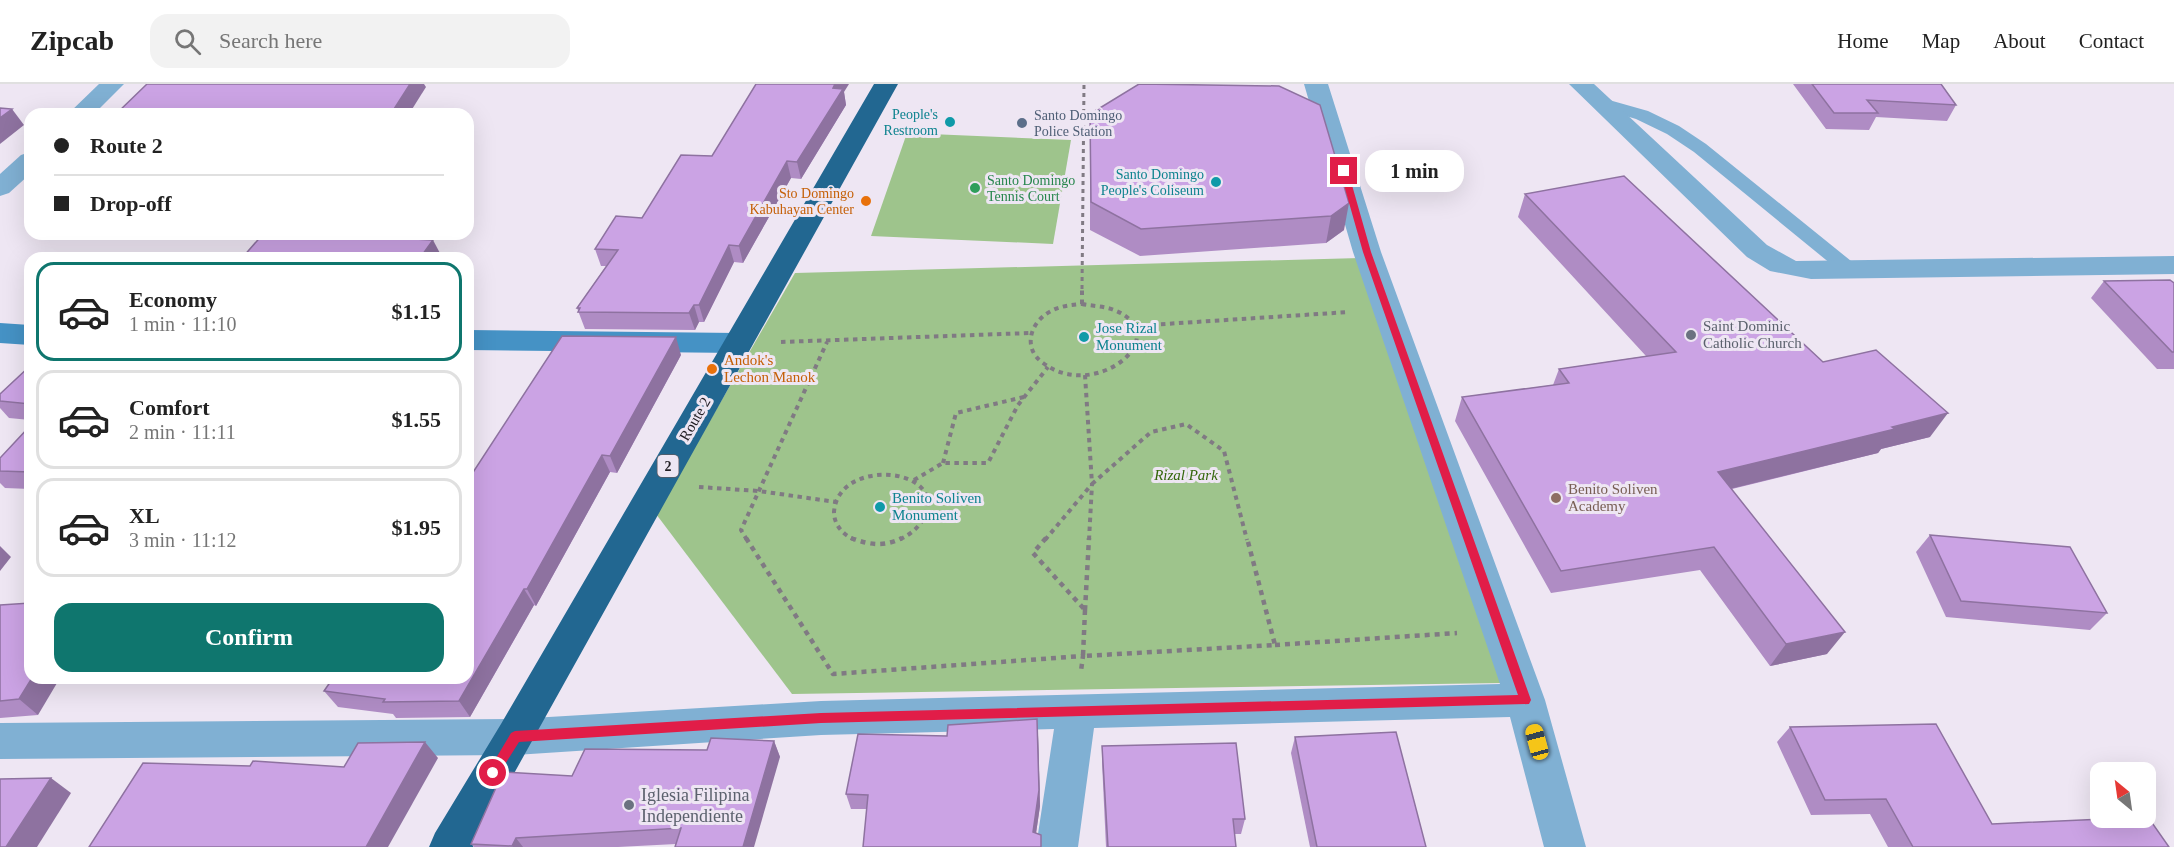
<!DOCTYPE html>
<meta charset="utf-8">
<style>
:root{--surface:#fff;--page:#f2f2f2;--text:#222;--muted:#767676;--line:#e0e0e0;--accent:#0f766e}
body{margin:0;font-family:Georgia,serif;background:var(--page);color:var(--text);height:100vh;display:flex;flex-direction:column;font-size:22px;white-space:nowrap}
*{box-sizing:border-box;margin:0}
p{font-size:20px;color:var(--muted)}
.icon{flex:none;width:33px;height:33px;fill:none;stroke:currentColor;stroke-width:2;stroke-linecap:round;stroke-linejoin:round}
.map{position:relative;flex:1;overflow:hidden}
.details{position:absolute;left:24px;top:168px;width:450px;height:432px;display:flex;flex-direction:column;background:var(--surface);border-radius:18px;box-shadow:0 6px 24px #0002}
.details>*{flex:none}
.hud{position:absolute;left:24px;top:24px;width:450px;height:132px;border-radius:18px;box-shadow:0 6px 24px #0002;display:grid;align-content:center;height:132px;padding:0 30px;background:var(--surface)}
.needle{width:39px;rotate:331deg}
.controls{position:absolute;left:2090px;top:678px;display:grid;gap:12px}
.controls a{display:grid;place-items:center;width:66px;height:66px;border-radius:12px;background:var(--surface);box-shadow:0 6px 24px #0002;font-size:30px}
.end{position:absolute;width:27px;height:27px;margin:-14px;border:8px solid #e11d48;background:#fff;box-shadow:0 0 0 3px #fff}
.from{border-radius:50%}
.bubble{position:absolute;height:42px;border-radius:18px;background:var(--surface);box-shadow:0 6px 24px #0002;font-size:20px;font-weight:700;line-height:42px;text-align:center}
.car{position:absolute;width:18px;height:36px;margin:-18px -9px;border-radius:8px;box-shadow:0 0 4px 2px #0007;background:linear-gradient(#f5c518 24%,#345 0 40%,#f5c518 0 76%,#345 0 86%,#f5c518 0)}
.hud b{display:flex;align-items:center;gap:21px;height:57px;font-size:22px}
.hud b+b{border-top:2px solid var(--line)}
.hud i{width:15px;height:15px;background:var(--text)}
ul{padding:10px 0 0;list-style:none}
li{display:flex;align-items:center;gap:18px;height:99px;margin:0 12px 9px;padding:0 18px;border:3px solid var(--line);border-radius:18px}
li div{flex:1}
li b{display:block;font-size:22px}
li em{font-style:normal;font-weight:700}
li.current{border-color:var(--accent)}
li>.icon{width:54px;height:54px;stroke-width:1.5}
.action{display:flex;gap:12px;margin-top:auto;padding:12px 30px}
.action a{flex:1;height:69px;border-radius:18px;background:var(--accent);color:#fff;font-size:24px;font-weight:700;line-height:69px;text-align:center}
header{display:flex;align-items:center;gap:36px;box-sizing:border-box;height:84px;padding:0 30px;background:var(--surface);border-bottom:2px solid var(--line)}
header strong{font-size:28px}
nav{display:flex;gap:33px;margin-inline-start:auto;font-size:21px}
.search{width:420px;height:54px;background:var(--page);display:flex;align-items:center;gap:15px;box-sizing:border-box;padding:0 21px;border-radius:18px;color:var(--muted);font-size:22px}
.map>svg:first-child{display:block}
.green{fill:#9ec48c}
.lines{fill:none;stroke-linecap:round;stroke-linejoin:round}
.path-far2{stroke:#807a83;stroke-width:3;stroke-dasharray:4 4;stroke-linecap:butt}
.path-far1{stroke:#807a83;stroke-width:4;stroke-dasharray:4.5 4.5;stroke-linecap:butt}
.path{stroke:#807a83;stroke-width:4.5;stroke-dasharray:5 5;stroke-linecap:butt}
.lane{fill:#80b0d3;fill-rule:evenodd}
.street{fill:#80b0d3;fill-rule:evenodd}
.secondary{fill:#4592c5;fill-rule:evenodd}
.highway{fill:#226791;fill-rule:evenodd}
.wall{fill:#af8cc4}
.shaded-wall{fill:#8e72a0}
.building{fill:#cba3e4;stroke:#8e72a0;stroke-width:1.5}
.route{fill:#e11d48}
.culture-dot{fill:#0f9aa8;stroke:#eee6f3;stroke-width:2}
.service-dot{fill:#5c6f8a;stroke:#eee6f3;stroke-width:2}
.leisure-dot{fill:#2e9e5b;stroke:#eee6f3;stroke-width:2}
.food-dot{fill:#e8710a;stroke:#eee6f3;stroke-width:2}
.worship-dot{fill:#6b7280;stroke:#eee6f3;stroke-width:2}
.education-dot{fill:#8d6e63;stroke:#eee6f3;stroke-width:2}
.labels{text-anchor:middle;stroke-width:6;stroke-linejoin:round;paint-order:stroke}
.far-culture-label{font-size:14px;fill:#0d838f;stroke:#eee6f3;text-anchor:end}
.far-service-label{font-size:14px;fill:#4e5e75;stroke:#eee6f3;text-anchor:start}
.far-leisure-label{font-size:14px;fill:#27864d;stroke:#eee6f3;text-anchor:start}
.far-food-label{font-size:14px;fill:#c56008;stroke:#eee6f3;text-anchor:end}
.shield{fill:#eee6f3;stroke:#5f5b62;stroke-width:1.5}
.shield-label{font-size:14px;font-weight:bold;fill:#221f24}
.worship-label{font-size:15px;fill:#5b616d;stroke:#eee6f3;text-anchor:start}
.culture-label{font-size:15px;fill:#0d838f;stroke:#eee6f3;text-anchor:start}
.food-label{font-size:15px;fill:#c56008;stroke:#eee6f3;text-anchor:start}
.street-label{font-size:15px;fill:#221f24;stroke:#eee6f3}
.park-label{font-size:15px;font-style:italic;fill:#33660a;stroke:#eee6f3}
.education-label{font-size:15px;fill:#785e54;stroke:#eee6f3;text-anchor:start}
.near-worship-label{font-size:18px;fill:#5b616d;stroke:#eee6f3;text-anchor:start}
</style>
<header>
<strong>Zipcab</strong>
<div class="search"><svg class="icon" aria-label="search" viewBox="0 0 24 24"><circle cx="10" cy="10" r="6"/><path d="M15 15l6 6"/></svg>Search here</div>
<nav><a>Home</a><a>Map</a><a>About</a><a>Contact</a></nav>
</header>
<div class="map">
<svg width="2174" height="763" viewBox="0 0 2174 763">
<rect width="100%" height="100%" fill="#eee6f3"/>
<g class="green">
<polygon points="907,49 1071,56 1053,160 871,152"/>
<polygon points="1360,174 1502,599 792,610 656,430 795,189"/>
</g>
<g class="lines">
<polyline class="path-far2" points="1082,205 1084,0"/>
<g class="path-far1">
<path d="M 1082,220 C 1092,222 1104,222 1114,226 C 1177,251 1096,319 1043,279 C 1022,264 1030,238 1051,227 C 1060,222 1071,221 1082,220 Z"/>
<polyline points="1082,220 1082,203"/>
<polyline points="1134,242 1349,228"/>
<polyline points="781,258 1030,249"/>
<polyline points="1085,291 1092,400"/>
<polyline points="943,379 956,329 1024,313"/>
<polyline points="914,396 943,379 988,379 1018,321 1048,283"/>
<polyline points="1092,400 1151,348 1186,340 1224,367 1247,456"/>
<polyline points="699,403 759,407 836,418"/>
<polyline points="747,456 741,446 827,258"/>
<path d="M 855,456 C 843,451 834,441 834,428 C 838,373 946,383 925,431 C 920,443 911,450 899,456"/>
<polyline points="1045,456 1092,400"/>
<polyline points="1089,456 1092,400"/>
</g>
<g class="path">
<polyline points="746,454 833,590 1083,572 1081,587"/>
<path d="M 851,454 C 870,461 884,463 902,454"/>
<polyline points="1046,454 1033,469 1085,526"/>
<polyline points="1085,526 1083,572 1275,561 1247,454"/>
<polyline points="1085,526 1089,454"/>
<polyline points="1275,561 1457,549"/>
</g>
<polygon class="lane" points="1602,14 1648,27 1679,42 1706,60 1856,181 1859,185 1856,189 1849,191 1842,189 1694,68 1667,50 1636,35 1596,23 1593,19 1596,15"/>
<g class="street">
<polygon points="99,0 124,0 94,30 68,30"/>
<polygon points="1304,0 1328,0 1381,168 1545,616 1586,763 1544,763 1510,633 1094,644 1078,763 1036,763 1054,645 821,651 515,671 0,675 0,639 515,635 821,617 1500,600 1353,168"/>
<polygon points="1569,0 1594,0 1767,161 1796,177 2174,172 2174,190 1811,195 1770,187 1747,173"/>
<polygon points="30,68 30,90 9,109 0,112 0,90 21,71"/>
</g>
<g class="secondary">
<polygon points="0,239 30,241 30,261 0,259"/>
<polygon points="468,246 738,249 749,252 753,259 749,266 738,269 468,266"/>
</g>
<polygon class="highway" points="874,0 898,0 473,763 429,763 435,749 501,640"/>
</g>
<g class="wall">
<polygon points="1793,0 1941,0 1956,21 1947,37 1876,33 1869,46 1826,45"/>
<polygon points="1279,2 1344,146 1326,159 1140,172 1090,146 1090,30"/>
<polygon points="844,8 846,21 801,95 791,94 743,179 734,178 704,238 699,238 695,246 585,245 577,224 606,182 601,182 595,165 642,134 712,72"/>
<polygon points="1525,110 1823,278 1930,353 1881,365 1878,369 1732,405 1827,570 1770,582 1700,486 1551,509 1455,337 1462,313 1553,301 1559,285 1646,272 1518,133"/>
<polygon points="2104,197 2174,199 2174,285 2157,285 2091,214"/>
<polygon points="681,271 617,389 610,388 536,522 534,521 470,633 396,634 393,630 338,623 324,607 468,396"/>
<polygon points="30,282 30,336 9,334 0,324 0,310"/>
<polygon points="30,342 30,405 5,404 0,399 0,374"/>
<polygon points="1930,451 2107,529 2090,546 1946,533 1916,468"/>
<polygon points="0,521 38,631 0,634"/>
<polygon points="1790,643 1992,740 2169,763 1888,763 1870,730 1811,731 1777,658"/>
<polygon points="1038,651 1040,722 1036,749 867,725 851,725 846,710"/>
<polygon points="1295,653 1426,763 1310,763 1291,669"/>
<polygon points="774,657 780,673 676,760 618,763 474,763 471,760 572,692 707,666"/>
<polygon points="1102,662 1245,735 1241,750 1234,750 1236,763 1106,763 1102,678"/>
</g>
<g class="shaded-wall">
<polygon points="410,0 424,0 426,3 409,30 394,25"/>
<polygon points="835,0 849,0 844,8 846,21 801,95 797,78 833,4"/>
<polygon points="12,25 24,41 0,60 0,34"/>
<polygon points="787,77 791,94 743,179 739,162"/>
<polygon points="1349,119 1344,146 1326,159 1331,132"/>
<polygon points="339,150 361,150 347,168 338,151"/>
<polygon points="433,156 442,173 441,174 420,174"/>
<polygon points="729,161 734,178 704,238 699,221"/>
<polygon points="694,221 699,238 695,246 689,229"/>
<polygon points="676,253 681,271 617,389 610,372"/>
<polygon points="1948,329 1930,353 1881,365 1878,369 1705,411 1718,388"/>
<polygon points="602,371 610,388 536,522 527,505"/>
<polygon points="0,462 11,473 0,487"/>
<polygon points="524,505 534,521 470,633 459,617"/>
<polygon points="1845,548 1827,570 1770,582 1786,560"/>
<polygon points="32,594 60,594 38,631 19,615"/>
<polygon points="1038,651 1040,722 1034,763 1033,748"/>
<polygon points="774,657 780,673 754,763 743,763"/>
<polygon points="425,658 438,674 388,763 366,763"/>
<polygon points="51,694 71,709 37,763 6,763"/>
<polygon points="516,754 523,763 513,763 512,762"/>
</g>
<g class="building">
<polygon points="147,0 410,0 394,25 432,26 428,30 116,30"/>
<polygon points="756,0 835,0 833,4 843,5 797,78 787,77 739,162 729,161 699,221 694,221 689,229 578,228 580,224 577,224 618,166 595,165 616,132 642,134 681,71 712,72"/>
<polygon points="1139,0 1279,2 1320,21 1349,119 1331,132 1141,145 1091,118 1090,30"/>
<polygon points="1812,0 1941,0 1956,21 1867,16 1878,29 1834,29"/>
<polygon points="0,24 12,25 0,34"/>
<polygon points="1624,92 1823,278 1876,266 1948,329 1892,343 1895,345 1718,388 1845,548 1786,560 1714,463 1561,487 1462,313 1569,299 1559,285 1676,268 1525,110"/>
<polygon points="263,150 339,150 338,151 433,156 420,174 242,174"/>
<polygon points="2170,196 2174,199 2174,268 2172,268 2104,197"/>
<polygon points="562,252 676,253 610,372 602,371 527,505 524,505 459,617 383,618 385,615 324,607 333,594 468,594 468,396"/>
<polygon points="30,282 30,320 0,317 0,310"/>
<polygon points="30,342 30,388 0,387 0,374"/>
<polygon points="1930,451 2070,463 2107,529 1961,517"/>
<polygon points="30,519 30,594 32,594 19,615 0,617 0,521"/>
<polygon points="1037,635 1039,706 1033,748 1041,751 1041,763 863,763 868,711 846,710 858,650 947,652 948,641"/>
<polygon points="1936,640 1992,740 2148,733 2169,763 1913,763 1886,715 1825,716 1790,643"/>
<polygon points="1396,648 1426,763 1317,763 1295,653"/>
<polygon points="711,654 774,657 743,763 675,763 681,744 516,754 512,762 471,760 503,688 572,692 585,665 707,666"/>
<polygon points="425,658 366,763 89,763 143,679 250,682 253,677 344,683 358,659"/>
<polygon points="1236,659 1245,735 1233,735 1236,763 1108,763 1102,662"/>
<polygon points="51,694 6,763 0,763 0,695"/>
</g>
<polygon class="route" points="1344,84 1348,87 1371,168 1531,616 1529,620 821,639 519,658 497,693 489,693 489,686 511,649 515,647 821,629 1518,611 1363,168 1340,87"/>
<g class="culture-dot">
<circle cx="950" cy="38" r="6"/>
<circle cx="1216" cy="98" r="6"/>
<circle cx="1084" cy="253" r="6"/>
<circle cx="880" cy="423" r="6"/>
</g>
<circle class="service-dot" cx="1022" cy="39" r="6"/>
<circle class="leisure-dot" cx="975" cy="104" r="6"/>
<g class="food-dot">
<circle cx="866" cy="117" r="6"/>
<circle cx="712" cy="285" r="6"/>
</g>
<g class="worship-dot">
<circle cx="1691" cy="251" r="6"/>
<circle cx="629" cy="721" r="6"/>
</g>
<circle class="education-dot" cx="1556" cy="414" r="6"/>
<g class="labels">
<g class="far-culture-label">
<text x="938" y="35">People's<tspan x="938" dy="16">Restroom</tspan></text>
<text x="1204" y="95">Santo Domingo<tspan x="1204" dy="16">People's Coliseum</tspan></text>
</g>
<g class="far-service-label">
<text x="1034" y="36">Santo Domingo<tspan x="1034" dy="16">Police Station</tspan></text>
</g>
<g class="far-leisure-label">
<text x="987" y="101">Santo Domingo<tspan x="987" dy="16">Tennis Court</tspan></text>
</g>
<g class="far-food-label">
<text x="854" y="114">Sto Domingo<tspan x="854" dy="16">Kabuhayan Center</tspan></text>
</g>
<rect class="shield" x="657.5" y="371" width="21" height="22" rx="4.5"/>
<g class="shield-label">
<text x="668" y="387">2</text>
</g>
<g class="worship-label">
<text x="1703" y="247">Saint Dominic<tspan x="1703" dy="17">Catholic Church</tspan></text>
</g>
<g class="culture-label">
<text x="1096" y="249">Jose Rizal<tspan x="1096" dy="17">Monument</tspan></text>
<text x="892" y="419">Benito Soliven<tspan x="892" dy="17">Monument</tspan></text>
</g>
<g class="food-label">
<text x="724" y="281">Andok's<tspan x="724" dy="17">Lechon Manok</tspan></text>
</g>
<g class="street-label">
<text transform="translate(695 335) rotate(-60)" y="5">Route 2</text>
</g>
<g class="park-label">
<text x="1186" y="396">Rizal Park</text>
</g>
<g class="education-label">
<text x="1568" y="410">Benito Soliven<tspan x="1568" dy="17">Academy</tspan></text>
</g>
<g class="near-worship-label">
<text x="641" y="717">Iglesia Filipina<tspan x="641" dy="21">Independiente</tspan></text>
</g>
</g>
</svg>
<div class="controls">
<a><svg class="needle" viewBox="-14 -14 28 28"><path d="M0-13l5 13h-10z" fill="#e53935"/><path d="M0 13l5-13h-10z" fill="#767676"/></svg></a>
</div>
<i class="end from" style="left:493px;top:689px"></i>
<i class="end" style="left:1344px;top:87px"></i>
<div class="bubble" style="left:1365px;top:66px;width:99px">1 min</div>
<i class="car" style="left:1537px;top:658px;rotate:345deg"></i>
<div class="hud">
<b><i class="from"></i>Route 2</b>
<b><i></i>Drop-off</b>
</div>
<section class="details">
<ul>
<li class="current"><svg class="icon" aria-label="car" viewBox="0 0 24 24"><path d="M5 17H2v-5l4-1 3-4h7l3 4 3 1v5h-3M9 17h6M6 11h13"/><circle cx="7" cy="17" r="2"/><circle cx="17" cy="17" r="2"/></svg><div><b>Economy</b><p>1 min · 11:10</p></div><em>$1.15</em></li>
<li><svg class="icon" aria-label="car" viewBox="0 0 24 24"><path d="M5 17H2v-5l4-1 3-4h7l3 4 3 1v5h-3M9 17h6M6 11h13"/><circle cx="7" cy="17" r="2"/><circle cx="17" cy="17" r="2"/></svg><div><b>Comfort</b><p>2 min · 11:11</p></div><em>$1.55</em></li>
<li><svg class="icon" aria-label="car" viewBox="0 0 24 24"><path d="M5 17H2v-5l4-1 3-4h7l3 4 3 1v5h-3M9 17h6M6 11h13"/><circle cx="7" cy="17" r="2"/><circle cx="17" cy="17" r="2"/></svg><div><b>XL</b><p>3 min · 11:12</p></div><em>$1.95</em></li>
</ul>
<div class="action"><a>Confirm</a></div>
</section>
</div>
